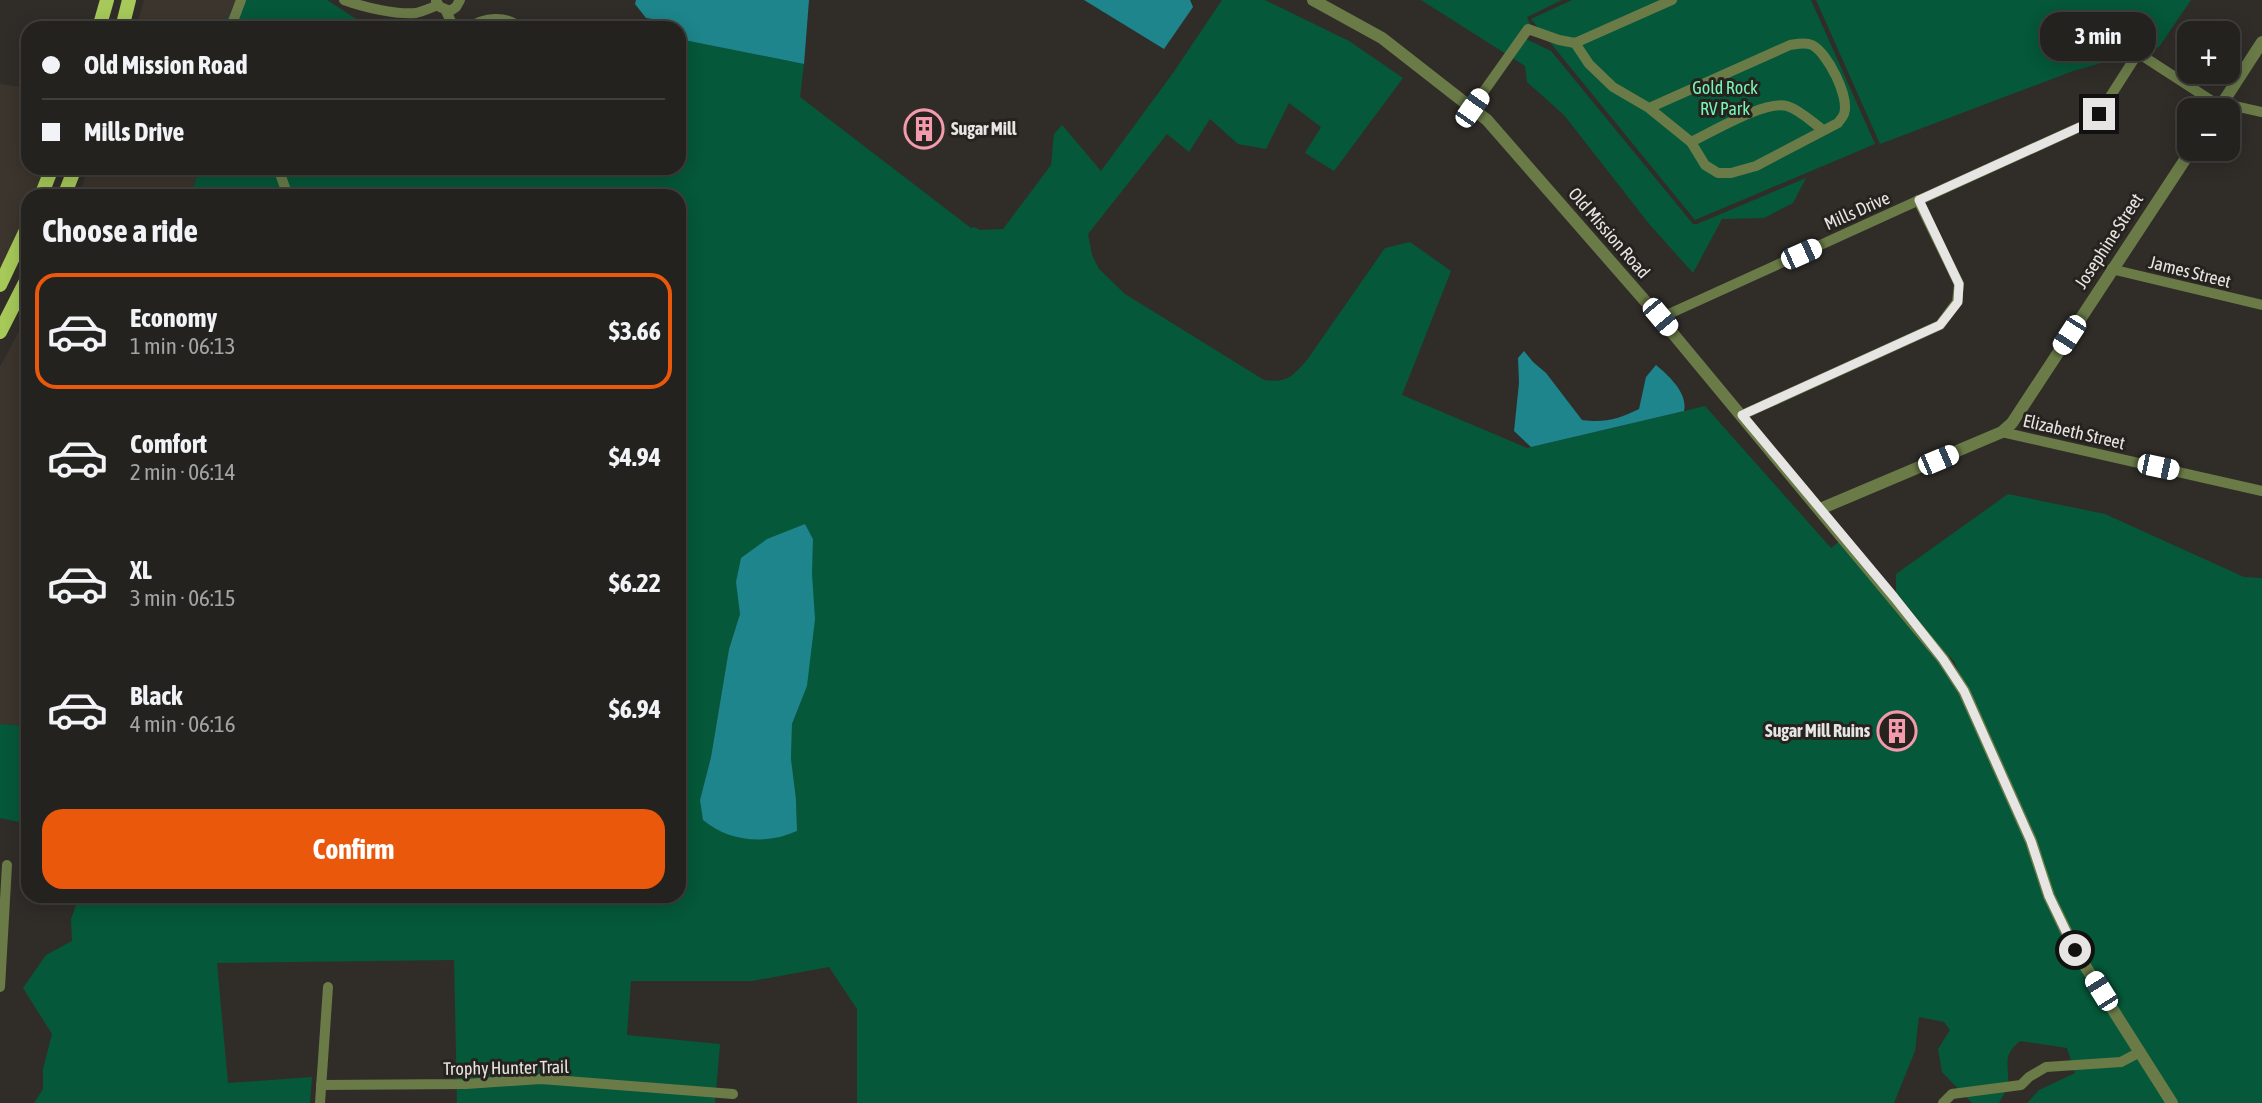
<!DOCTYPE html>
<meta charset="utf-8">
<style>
:root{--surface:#24221f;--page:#2c2a28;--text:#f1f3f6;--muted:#a3a4a4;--line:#413f3d;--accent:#ea580c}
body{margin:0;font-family:"Asap Condensed",sans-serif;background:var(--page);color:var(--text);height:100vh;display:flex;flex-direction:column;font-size:26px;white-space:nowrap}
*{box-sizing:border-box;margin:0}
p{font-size:23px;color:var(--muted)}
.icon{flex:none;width:38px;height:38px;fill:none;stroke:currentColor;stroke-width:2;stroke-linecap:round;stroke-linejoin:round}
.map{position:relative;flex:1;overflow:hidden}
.sheet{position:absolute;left:21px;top:189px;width:665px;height:714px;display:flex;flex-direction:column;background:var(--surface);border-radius:21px;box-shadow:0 4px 18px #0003,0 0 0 2px var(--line)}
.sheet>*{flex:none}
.banner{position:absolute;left:21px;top:21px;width:665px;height:154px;border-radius:21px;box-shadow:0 4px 18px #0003,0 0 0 2px var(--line);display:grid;align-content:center;height:154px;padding:0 21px;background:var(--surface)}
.controls{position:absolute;left:2177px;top:21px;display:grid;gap:14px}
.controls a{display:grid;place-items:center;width:63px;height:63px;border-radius:14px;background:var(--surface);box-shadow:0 4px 18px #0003,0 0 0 2px var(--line);font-size:35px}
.end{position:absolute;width:32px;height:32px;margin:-16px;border:9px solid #e7e5e3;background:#111;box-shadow:0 0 0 4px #111}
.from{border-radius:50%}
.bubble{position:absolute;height:49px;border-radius:21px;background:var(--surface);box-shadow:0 4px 18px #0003,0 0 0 2px var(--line);font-size:23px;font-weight:700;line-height:49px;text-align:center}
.car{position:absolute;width:21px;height:42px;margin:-21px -10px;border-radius:9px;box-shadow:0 0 5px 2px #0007;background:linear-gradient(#fff 24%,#345 0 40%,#fff 0 76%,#345 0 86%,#fff 0)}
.banner b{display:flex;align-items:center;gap:24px;height:66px;font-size:26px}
.banner b+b{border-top:2px solid var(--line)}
.banner i{width:18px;height:18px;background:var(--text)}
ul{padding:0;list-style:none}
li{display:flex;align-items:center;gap:21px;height:116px;margin:0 14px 10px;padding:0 7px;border:4px solid transparent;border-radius:21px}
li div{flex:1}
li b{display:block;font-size:26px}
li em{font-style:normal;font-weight:700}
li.selected{border-color:var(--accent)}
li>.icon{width:63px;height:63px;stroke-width:1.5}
h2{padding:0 21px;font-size:32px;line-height:84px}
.button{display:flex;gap:14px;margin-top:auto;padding:14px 21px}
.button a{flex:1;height:80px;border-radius:21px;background:var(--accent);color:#fff;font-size:28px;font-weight:700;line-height:80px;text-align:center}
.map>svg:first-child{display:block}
.built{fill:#3c352d}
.green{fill:#055839;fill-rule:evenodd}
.water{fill:#1e858c}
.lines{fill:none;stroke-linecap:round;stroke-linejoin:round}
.minor{stroke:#6a7b48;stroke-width:10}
.tertiary{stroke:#6a7b48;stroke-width:12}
.primary{stroke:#a6c959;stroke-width:14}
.route{stroke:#e7e5e3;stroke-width:9}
.labels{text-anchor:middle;stroke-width:6;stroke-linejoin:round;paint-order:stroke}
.park-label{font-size:18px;fill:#78f4b8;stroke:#26231f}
.poi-label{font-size:18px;font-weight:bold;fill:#e7e5e3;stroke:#26231f;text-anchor:start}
.street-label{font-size:18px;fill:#e7e5e3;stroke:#26231f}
</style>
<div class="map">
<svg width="2262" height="1103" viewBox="0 0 2262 1103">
<rect width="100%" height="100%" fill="#302d29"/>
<g class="built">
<polygon points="144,0 239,0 231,28 136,28"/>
<polygon points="0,84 28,88 28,168 44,168 34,196 28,196 28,213 0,272"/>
<polygon points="89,168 200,168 192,191 193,196 78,196"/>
<polygon points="28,314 28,726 0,724 0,367"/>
</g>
<g class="green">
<polygon points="239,0 327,0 370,28 231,28 227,18"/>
<path d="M 1222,0 L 1265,0 L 1349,41 L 1403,78 L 1334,171 L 1305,153 L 1321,127 L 1289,103 L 1266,149 L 1238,144 L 1210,119 L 1189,152 L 1167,134 L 1088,234 L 1092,255 L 1099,269 L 1125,294 L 1264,380 C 1287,383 1292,377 1307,360 L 1385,248 L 1410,242 L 1451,271 L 1402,395 L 1527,448 L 1705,406 L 1831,548 L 1840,541 L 1939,661 L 1960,693 L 2027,842 L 2045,898 L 2167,1103 L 2027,1103 L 2039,1090 L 2075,1073 L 2067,1048 L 2020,1041 C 2002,1056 2009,1062 2008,1082 C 2008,1089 2002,1097 1999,1103 L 1972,1103 L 1942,1072 L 1938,1049 L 1950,1030 L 1944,1022 L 1919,1017 L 1915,1051 L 1894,1103 L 857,1103 L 857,1009 L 829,967 L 752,981 L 631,981 L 627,1035 L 720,1044 L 715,1103 L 457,1103 L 454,960 L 217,963 L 228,1083 L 312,1077 L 310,1103 L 34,1103 L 43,1089 L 43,1069 L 52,1034 L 23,988 L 46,955 L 72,941 L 71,919 L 79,896 L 679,896 L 679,196 L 193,196 L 192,191 L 200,168 L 679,168 L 679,39 L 804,64 L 800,97 L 971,228 L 974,227 L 980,230 L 1003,229 L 1051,165 L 1054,134 L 1062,125 L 1101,171 L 1173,73 ZM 805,524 L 813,539 L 807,686 L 792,724 L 791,759 L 796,799 L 797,831 L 700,800 L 711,757 L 729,649 L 740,614 L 791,531 Z"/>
<polygon points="1421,0 1562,0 1527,17 1531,26 1526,39 1551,51 1693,224 1697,224 1806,178 1793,203 1764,218 1722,219 1693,273 1650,225 1564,115 1527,82 1525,66"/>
<polygon points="1572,0 1811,0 1875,144 1695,220 1531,19"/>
<polygon points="1816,0 2191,0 2159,47 2073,71 1880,144"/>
<polygon points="2008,494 2105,514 2244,577 2262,578 2262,1103 2178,1103 2079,948 2054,895 1954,661 1940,647 1896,592 1896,574"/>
<polygon points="0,724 28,726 28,824 0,818"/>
</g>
<g class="water">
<polygon points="636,0 809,0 804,64 679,39 679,28 661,28 653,19 646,18 635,4"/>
<polygon points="1084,0 1190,0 1193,7 1164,49"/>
<path d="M 1524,351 L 1533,362 L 1546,373 L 1582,420 C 1606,423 1618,419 1639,409 L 1646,377 L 1656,365 C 1669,376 1688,393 1684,411 L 1531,447 L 1514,431 L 1519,383 L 1518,358 Z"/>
<path d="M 805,524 L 813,539 L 812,574 L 815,619 L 807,686 L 792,724 L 791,759 L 796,799 L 797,831 C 766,845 729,842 703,820 L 700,800 L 711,757 L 729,649 L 740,614 L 736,582 L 741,558 L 767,539 Z"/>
</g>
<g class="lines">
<g class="minor">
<path d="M 344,0 C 363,7 396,15 416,13 C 424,11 431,8 438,5"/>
<polyline points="436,1 440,7 450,11 456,7 460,0"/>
<polyline points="446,11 454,28"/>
<polyline points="233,28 232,24 241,0"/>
<path d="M 468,28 C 484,17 506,15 521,28"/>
<path d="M 1575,43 L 1589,64 L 1613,87 L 1649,108 L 1691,142 L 1705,165 L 1718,173 L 1731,173 L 1756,166 L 1838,123 C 1840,120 1843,117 1844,114 C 1850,97 1827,52 1812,45 C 1805,42 1797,44 1790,45 L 1649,108"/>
<polyline points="1472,108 1528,29 1559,40 1575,43 1672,0"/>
<path d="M 1691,142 C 1712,132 1765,100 1787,106 C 1800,110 1812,122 1823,130"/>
<polyline points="278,168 288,196"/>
<polyline points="2111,269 2262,305"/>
<polyline points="1660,318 2082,126 2099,114 2138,53 2212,101 2262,112"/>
<polyline points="1742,415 1940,325 1957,302 1959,284 1918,200"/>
<polyline points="2002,432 2262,491"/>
<polyline points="0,987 7,865"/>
<polyline points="321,1085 466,1084 541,1079 733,1094"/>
<polyline points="320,1103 328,987"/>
<polyline points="1943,1103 1952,1094 2021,1085 2029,1077 2046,1067 2121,1062 2140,1052"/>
</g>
<g class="tertiary">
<polyline points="1313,0 1382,38 1487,120 1660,318 1943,659 1964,691 2031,841 2049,896 2075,950 2172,1103"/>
<polyline points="2218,110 2262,42"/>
<polyline points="1820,509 2002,432 2012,423 2192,149"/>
</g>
<g class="primary">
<polyline points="99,28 107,0"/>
<polyline points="122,28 129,0"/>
<polyline points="41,196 52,168"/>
<polyline points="64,196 75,168"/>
<polyline points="0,285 28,226"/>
<polyline points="0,332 28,277"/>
</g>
</g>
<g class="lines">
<polyline class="route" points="2075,950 2049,896 2031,841 1964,691 1943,659 1894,597 1742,415 1940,325 1958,302 1959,284 1919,200 2082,126 2099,114"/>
</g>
<defs>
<g id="building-ring" transform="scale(2.0125)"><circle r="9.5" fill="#26231f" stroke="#f39aac" stroke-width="1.5"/><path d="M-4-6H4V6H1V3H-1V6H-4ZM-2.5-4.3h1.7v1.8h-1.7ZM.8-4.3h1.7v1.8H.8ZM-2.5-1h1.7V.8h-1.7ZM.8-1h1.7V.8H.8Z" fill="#f39aac"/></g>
</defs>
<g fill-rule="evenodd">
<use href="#building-ring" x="924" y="129"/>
<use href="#building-ring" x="1897" y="731"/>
</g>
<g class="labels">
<g class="park-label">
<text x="1725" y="94">Gold Rock<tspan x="1725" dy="21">RV Park</tspan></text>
</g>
<g class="poi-label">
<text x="951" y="135">Sugar Mill</text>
<text x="1870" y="737" text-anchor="end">Sugar Mill Ruins</text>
</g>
<g class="street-label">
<text transform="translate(1857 211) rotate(-24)" y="6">Mills Drive</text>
<text transform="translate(1609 233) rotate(49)" y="6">Old Mission Road</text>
<text transform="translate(2109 241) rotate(-57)" y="6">Josephine Street</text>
<text transform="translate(2190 272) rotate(14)" y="6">James Street</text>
<text transform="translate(2074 432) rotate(13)" y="6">Elizabeth Street</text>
<text transform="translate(506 1068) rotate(-1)" y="6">Trophy Hunter Trail</text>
</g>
</g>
</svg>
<div class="controls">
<a>+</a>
<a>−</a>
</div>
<i class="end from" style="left:2075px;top:950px"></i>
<i class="end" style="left:2099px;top:114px"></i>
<div class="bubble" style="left:2040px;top:12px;width:116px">3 min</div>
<i class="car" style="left:1472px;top:108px;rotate:35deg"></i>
<i class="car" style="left:1801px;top:254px;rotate:66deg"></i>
<i class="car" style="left:1660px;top:317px;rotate:140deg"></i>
<i class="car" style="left:2069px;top:335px;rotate:213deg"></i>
<i class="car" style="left:1938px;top:460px;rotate:67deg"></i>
<i class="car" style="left:2158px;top:467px;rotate:102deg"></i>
<i class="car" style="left:2101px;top:991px;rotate:328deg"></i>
<div class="banner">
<b><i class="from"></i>Old Mission Road</b>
<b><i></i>Mills Drive</b>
</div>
<section class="sheet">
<h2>Choose a ride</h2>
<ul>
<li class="selected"><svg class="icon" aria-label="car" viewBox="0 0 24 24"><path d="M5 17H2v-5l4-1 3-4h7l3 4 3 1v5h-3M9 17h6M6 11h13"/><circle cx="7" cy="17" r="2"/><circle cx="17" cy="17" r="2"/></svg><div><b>Economy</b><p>1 min · 06:13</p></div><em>$3.66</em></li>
<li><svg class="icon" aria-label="car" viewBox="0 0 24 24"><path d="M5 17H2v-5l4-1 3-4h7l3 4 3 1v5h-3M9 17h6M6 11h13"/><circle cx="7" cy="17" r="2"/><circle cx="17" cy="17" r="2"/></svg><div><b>Comfort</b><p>2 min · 06:14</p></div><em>$4.94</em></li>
<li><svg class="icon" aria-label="car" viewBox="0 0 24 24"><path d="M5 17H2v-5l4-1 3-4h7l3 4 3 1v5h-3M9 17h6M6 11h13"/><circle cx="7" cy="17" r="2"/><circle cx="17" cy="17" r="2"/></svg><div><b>XL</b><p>3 min · 06:15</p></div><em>$6.22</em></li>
<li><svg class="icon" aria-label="car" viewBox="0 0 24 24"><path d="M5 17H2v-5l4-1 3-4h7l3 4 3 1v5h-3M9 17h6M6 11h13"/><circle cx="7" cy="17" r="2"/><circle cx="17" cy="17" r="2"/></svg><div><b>Black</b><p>4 min · 06:16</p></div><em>$6.94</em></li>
</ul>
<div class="button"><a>Confirm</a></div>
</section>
</div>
